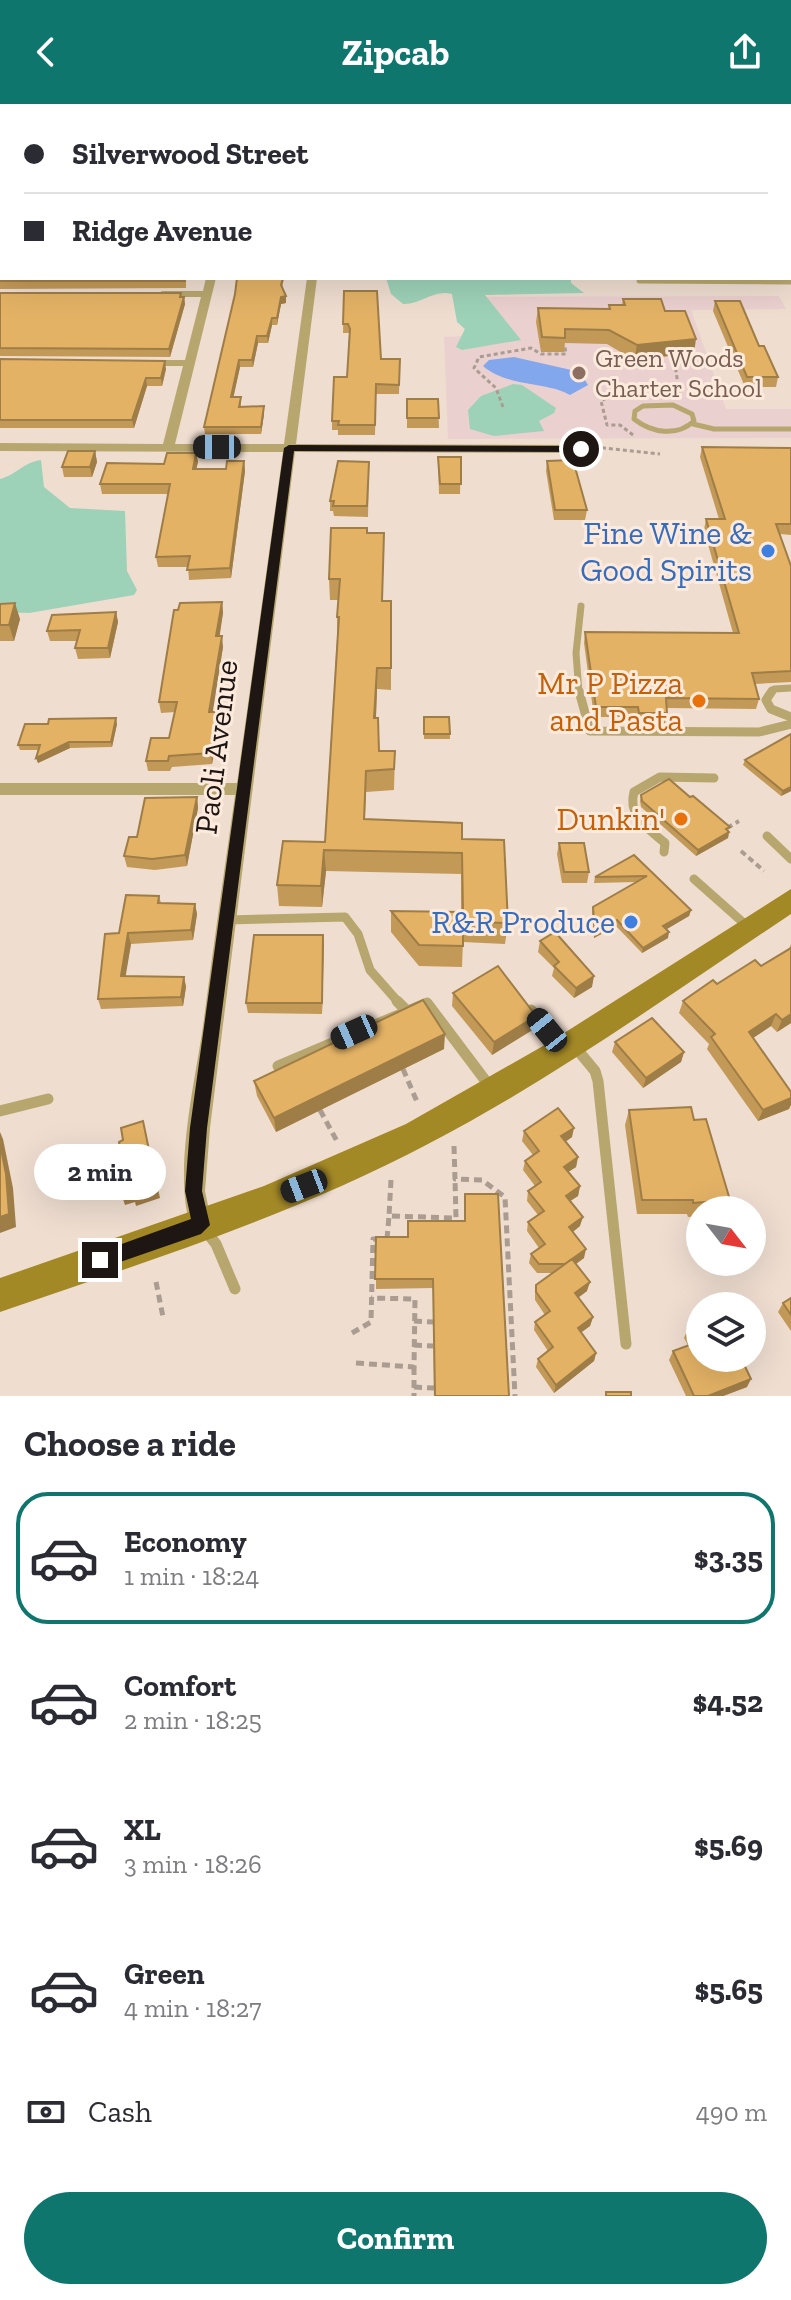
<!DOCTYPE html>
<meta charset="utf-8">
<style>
:root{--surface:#fff;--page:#f7f7f7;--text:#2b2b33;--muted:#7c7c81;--line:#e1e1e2;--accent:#0f766e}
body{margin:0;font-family:"Zilla Slab",serif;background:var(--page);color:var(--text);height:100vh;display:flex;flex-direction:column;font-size:30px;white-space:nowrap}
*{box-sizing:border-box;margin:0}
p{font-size:26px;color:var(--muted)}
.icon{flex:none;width:44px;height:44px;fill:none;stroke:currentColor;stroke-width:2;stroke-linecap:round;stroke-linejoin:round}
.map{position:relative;height:1292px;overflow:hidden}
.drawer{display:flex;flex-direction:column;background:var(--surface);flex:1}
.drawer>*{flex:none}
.hud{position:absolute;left:0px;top:0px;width:792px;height:176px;box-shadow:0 8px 32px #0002;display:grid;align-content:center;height:176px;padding:0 24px;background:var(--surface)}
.needle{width:52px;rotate:121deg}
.buttons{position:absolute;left:686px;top:1092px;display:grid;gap:16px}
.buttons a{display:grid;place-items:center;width:80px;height:80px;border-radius:50%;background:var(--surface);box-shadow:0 8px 32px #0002;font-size:40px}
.end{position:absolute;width:36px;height:36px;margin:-18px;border:10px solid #1d1612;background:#fff;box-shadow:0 0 0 4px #fff}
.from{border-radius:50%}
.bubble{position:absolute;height:56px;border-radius:28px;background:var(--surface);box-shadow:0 8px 32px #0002;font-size:26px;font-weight:700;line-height:56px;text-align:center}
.car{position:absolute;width:24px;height:48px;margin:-24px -12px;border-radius:10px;box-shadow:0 0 6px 2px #0007;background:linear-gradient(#222 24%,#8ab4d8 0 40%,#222 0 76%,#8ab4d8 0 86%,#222 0)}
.hud b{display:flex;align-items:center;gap:28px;height:76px;font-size:30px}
.hud b+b{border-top:2px solid var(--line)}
.hud i{width:20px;height:20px;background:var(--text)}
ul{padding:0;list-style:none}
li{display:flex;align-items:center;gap:24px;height:132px;margin:0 16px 12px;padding:0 8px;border:4px solid transparent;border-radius:32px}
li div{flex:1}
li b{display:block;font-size:30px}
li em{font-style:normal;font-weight:700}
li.active{border-color:var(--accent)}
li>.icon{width:72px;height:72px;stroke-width:1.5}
h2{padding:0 24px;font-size:36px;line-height:96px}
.pay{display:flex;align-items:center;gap:20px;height:88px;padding:0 24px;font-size:30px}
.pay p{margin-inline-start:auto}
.cta{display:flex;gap:16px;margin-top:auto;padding:16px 24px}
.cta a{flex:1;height:92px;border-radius:48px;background:var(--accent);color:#fff;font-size:32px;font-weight:700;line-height:92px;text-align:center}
header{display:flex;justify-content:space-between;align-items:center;height:104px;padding:0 24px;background:var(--accent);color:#fff;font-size:36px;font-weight:700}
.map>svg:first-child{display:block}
.education{fill:#ead0cf}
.green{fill:#9dd2b8}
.water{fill:#83a7ed}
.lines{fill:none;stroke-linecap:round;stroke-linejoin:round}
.path-far2{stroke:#ab9c92;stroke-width:3;stroke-dasharray:4 3;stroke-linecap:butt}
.path-far1{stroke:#ab9c92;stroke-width:4;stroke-dasharray:6 4;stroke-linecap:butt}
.path{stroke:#ab9c92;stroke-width:5;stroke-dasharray:8 5;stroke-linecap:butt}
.lane-far3{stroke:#b7a66e;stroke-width:5}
.lane-far2{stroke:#b7a66e;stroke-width:7}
.lane-far1{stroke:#b7a66e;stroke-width:9}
.lane{stroke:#b7a66e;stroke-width:11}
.street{fill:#b7a66e;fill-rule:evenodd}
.secondary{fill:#a38826;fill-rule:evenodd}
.wall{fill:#c39957}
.shaded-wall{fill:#9f7d47}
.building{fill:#e3b265;stroke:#9f7d47;stroke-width:2}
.route{fill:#1d1612}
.education-dot{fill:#8d6e63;stroke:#fceadd;stroke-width:3}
.shop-dot{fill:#3f7fe0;stroke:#fceadd;stroke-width:3}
.food-dot{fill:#e8710a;stroke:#fceadd;stroke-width:3}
.labels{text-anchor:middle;stroke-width:6;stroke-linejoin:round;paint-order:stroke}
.far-education-label{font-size:26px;fill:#785e54;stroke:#fceadd;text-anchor:start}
.shop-label{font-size:32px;fill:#366cbe;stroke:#fceadd;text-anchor:end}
.food-label{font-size:32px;fill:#c56008;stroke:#fceadd;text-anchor:end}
.street-label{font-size:32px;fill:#1d1612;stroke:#fceadd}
</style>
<header><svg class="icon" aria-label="back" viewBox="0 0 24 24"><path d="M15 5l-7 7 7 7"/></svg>Zipcab<svg class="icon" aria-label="share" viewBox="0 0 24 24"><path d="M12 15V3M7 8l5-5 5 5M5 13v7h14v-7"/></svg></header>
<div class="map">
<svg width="791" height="1292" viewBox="0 0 791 1292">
<rect width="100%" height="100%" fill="#efddd0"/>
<polygon class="education" points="779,192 786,205 691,206 726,305 791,305 791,334 448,335 444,233 465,232 462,193"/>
<g class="green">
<path d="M 386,174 L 571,174 L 571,179 L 584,189 L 485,191 L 521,236 L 462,246 L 456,243 L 465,225 L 457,218 L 452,190 C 433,185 421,201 403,200 L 391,190 Z"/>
<polygon points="513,280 522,281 556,304 554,309 539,317 544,327 494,332 470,325 468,306 481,292"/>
<path d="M 41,356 L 44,383 L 70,404 L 125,407 L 127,467 L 137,486 L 134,491 L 29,509 L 0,508 L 0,375 C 16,371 24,358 41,356 Z"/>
</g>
<path class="water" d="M 514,253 L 580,268 L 588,281 L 570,291 C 549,278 507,283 483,262 L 489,256 Z"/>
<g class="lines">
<g class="path-far2">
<polyline points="679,289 674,252 693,252"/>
<polyline points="503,303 496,284 474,264 479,253 531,244 541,250 566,250 565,243"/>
<polyline points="633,331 620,321 607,321 601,297 614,290 636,290"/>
<polyline points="595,343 660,350"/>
</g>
<g class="path-far1">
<polyline points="727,724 739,717"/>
<polyline points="741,747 764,767"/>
</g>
<g class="path">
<polyline points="403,965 418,1000"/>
<polyline points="320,1006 338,1039"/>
<polyline points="454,1042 455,1075 482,1076 505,1093 515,1292"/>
<polyline points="391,1076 389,1112 456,1114 455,1075"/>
<polyline points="387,1135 389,1112"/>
<polyline points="156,1178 163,1213"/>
<polyline points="414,1217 433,1218"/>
<polyline points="352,1229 371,1218 373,1135 378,1135"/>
<polyline points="414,1241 433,1242"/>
<polyline points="356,1259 414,1263 415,1195 371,1194"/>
<polyline points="414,1263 414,1292"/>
<polyline points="414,1283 434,1284"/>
</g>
<g class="lane-far3">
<polyline points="639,177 791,178"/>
<path d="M 673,301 L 692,310 L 694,317 C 677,333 652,329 634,315 L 635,307 L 643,302 Z"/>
<polyline points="693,320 714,325 791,325"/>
</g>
<g class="lane-far2">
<polyline points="579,589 576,549 581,502"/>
<polyline points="771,589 774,585 791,584"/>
</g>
<g class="lane-far1">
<polyline points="579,587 590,627 759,628 791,620"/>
<polyline points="772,587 766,596 771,605 791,613"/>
<polyline points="767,732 791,755"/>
<path d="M 664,748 L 665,739 C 649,725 627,712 634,688 L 660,673 L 714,674"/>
<polyline points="694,775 747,822"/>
<polyline points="227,816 345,813 358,830 370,866 399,899"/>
</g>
<g class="lane">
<polyline points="397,897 405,905"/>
<polyline points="531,906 560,942"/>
<polyline points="576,944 595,967 598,977 626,1240"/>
<polyline points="278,962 427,899 491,984"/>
<polyline points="0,1007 48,995"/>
<polyline points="205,1126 216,1140 235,1185"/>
</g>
<g class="street">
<polygon points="63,0 73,0 75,2 65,2"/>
<rect x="790" y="56" width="1" height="5"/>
<path d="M 206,174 L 216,174 L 175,340 L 284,340 L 307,174 L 317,174 L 296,340 L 581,341 L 587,345 L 581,349 L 295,348 L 210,1024 L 205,1087 L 212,1121 L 209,1129 L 201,1132 L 193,1129 C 171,1076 195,979 203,922 C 213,845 224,768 235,691 L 0,691 L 0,679 L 237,679 L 283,348 L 0,347 L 0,339 L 163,340 L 183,262 L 146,262 L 141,259 L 146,256 L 185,256 L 201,193 L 162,193 L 157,190 L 162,187 L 203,187 Z"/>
</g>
<path class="secondary" d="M 791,785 L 791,810 C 672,889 555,974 428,1040 C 292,1112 145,1158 0,1208 L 0,1174 L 264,1082 L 406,1020 L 550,938 Z"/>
</g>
<g class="wall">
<polygon points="708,0 734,0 732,2 710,2"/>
<polygon points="735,0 791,0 791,33 790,2 737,2"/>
<polygon points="0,130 186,174 186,184 0,185"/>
<polygon points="237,174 284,174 282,184 286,192 286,199 281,200 277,221 272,221 268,239 258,239 253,263 240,263 233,293 241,293 241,303 264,310 261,330 205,330 204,323 235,190"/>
<polygon points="344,187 381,255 400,255 399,290 376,290 375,331 338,331 338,326 332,326 332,317 347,273 349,232 349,229 343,229"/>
<polygon points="0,189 181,189 181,193 184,193 185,200 170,253 0,252"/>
<polygon points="623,195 665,207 694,249 634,256 607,240 565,239 564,248 541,248 536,218 538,204 609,205 609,201 622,201"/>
<polygon points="715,197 759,242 778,273 776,283 745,283 713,207"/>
<polygon points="0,255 166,265 162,282 147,282 134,324 0,324"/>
<polygon points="407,295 438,295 439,324 407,324"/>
<polygon points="702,343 791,344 791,431 780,430 791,462 791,578 755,580 759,595 756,605 667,604 667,609 665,620 637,619 636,613 594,613 584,539 585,528 733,529 704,426 706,415 719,415 700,353"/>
<polygon points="95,347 97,358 92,373 64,373 62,363"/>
<polygon points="196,349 198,358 196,365 226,365 244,357 245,367 231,474 189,476 188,463 158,463 156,453 168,390 102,390 100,380"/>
<polygon points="438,353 461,353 460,390 439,390"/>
<polygon points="547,357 587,406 585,416 554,416 546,367"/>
<polygon points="369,358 368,413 334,412 333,407 330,407 330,397"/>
<polygon points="368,429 384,450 382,497 391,497 391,586 377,585 376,614 379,647 395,647 394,686 366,688 365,715 462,735 508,819 505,840 463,838 462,863 419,862 391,828 391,807 461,808 461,770 326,767 322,803 279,802 277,781 325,738 337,534 337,513 338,496 330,496 329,475"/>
<polygon points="222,498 223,509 219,532 223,543 212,608 220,619 212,660 172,663 170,667 148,667 146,657 169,634 175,608 161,609 159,598"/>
<polygon points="0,500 20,515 14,537 0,537"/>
<polygon points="116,508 118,518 110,554 78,555 75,544 77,537 50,537 47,527"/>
<polygon points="424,613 449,613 450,635 424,635"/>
<polygon points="117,620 112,643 70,644 38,659 36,654 38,646 20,646 18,641"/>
<polygon points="791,630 791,687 781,692 743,661 745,656"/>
<polygon points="641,691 729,727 728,734 696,752 641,703 640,697"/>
<polygon points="197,693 198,704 187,762 155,766 127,763 124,752 137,733"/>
<polygon points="559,739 589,768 587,779 562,779 557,750"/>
<polygon points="634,751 691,806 689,812 666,825 668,834 642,849 616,822 594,834 592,808 593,803 637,778 594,779 595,773"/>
<polygon points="159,792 161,799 195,800 197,810 193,836 131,840 125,872 184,873 186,883 183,902 101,905 98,895 119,829"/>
<polygon points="323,831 322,910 248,909 246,899"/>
<polygon points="540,837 592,883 574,894 552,872 554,864 538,848"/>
<polygon points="791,840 791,919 777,928 771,922 753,934 789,1005 758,1017 707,945 709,940 679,909 683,897 717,880 761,862 789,845"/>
<polygon points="453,889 536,912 534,925 492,951 452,902"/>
<polygon points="615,938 684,948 681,958 643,984 612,948"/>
<polygon points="444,945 276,1028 257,992 254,977"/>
<polygon points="629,1006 694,1016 730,1096 726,1106 700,1106 700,1112 688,1113 687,1110 637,1110 625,1021"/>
<polygon points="524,1027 572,1033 565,1038 578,1053 576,1063 568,1068 580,1082 578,1092 570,1097 580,1122 573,1128 584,1154 576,1160 587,1187 578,1194 593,1213 590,1222 581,1228 596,1249 594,1257 554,1289 536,1263 538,1255 548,1247 534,1226 535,1218 545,1211 535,1196 535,1190 536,1181 553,1169 537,1169 529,1159 531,1150 539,1144 527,1127 528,1118 538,1111 527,1097 528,1087 535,1082 523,1066 525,1057 533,1051 522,1037"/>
<polygon points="465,1090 509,1292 434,1292 433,1184 376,1185 376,1133 408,1133 464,1117"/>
<polygon points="791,1194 791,1227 778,1208 783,1199"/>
<polygon points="688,1225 747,1283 723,1292 686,1292 669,1256 673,1247 688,1241 684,1234"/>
</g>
<g class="shaded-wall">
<polygon points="286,192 286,199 281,200 277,221 277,214 281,193"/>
<polygon points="184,193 185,200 170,253 169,245"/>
<polygon points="272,214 272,221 268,239 267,232"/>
<polygon points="257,232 258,239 253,263 252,256"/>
<polygon points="696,235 694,249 634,256 637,241"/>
<polygon points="239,256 240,263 232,300 231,293"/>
<polygon points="165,257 166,265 162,282 161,274"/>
<polygon points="146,274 147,282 134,324 132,316"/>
<polygon points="264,302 264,310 261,330 261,323"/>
<polygon points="95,347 97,358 92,373 90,363"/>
<polygon points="196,349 198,358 194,375 193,365"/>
<polygon points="244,357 245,367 231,474 230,464"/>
<polygon points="222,498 223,509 218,543 216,532"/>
<polygon points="15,499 20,515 14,537 9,521"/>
<polygon points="116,508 118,518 110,554 108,544"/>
<polygon points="222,532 223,543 211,619 209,608"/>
<polygon points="377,564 377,585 375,635 374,614"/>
<polygon points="218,608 220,619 212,660 211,649"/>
<polygon points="116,614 117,620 112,643 111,638"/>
<polygon points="69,638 70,644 38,659 36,654"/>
<polygon points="791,683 791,687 781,692 783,687"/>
<polygon points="197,693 198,704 187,762 185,751"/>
<polygon points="729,728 728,734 696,752 698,746"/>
<polygon points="324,746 326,767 322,803 321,782"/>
<polygon points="195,800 197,810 193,836 191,826"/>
<polygon points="691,806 689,812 662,828 663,822"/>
<polygon points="617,816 616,822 594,834 595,829"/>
<polygon points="669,828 668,834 642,849 643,844"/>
<polygon points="128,829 131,840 124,882 121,872"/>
<polygon points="323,831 324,841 322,910 322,899"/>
<polygon points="594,872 592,883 574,894 576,884"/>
<polygon points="184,873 186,883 183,902 181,893"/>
<polygon points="776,910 771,922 744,940 749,928"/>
<polygon points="791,910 791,919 777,928 782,916"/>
<polygon points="536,912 534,925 492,951 494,938"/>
<polygon points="445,930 444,945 276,1028 274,1014"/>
<polygon points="684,948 681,958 643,984 646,974"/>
<polygon points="791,994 791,1001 789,1005 758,1017 763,1006"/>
<polygon points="143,1017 160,1094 136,1102 135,1098 125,1101 122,1092"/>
<polygon points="574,1024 572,1033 559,1042 561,1032"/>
<polygon points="0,1028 3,1035 13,1084 16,1123 0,1129"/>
<polygon points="578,1053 576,1063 562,1072 564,1063"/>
<polygon points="580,1082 578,1092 564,1101 566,1092"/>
<polygon points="583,1113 580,1122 567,1132 569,1123"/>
<polygon points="586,1145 584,1154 563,1169 565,1160"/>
<polygon points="590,1178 587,1187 572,1198 575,1189"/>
<polygon points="593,1213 590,1222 575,1233 578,1224"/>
<polygon points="596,1249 594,1257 554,1289 556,1281"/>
<polygon points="751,1275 747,1283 723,1292 708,1292"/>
</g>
<g class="building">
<polygon points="0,0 43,0 46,2 2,2 2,16 0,15"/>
<polygon points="773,0 791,0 791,15 790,2 775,2"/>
<rect x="0" y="23" width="2" height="12"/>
<rect x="0" y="44" width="2" height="10"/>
<rect x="0" y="104" width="2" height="16"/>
<polygon points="0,130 2,130 2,174 185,174 185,177 0,177"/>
<rect x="790" y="140" width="1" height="21"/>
<polygon points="237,174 283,174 281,181 286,192 281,193 277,214 272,214 267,232 257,232 252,256 239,256 231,293 241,293 239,303 264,302 261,323 204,323 235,190"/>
<polygon points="344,187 377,187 381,255 400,255 399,281 376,280 375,321 338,321 339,317 332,317 334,273 347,273 350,225 348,220 343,220"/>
<polygon points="0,189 181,189 180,193 184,193 169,245 0,244"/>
<polygon points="623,195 661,195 665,207 685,207 696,235 637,241 609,226 565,225 565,234 542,233 538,204 610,205 609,201 625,201"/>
<polygon points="715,197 740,197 759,242 764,242 778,273 747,273"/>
<polygon points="0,255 165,257 161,274 146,274 132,316 0,316"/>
<polygon points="407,295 438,295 439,314 407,314"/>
<polygon points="702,343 791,344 791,420 776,420 791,462 791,567 752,569 759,595 666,594 667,609 639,609 638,603 596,603 585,528 739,529 706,415 725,415"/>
<polygon points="68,347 95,347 90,363 62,363"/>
<polygon points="167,349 196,349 193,365 226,365 227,357 244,357 230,464 187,466 190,452 156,453 170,380 100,380 107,359 164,360"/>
<polygon points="438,353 461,353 461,380 440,380"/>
<polygon points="573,356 587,406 555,406 547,357"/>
<polygon points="338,357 369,358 367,402 333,402 334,397 330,397"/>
<polygon points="331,424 367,424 367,429 384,429 382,497 391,497 391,564 377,564 374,614 378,614 379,647 395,647 394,665 366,667 364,715 462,719 462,735 504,736 508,819 463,818 463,842 419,841 391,807 463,808 462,749 324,746 321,782 277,781 283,737 325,738 339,513 337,513 340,475 329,475"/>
<polygon points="222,498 216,532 222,532 209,608 218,608 211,649 169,652 168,657 146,657 151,634 169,634 177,598 159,598 174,506 178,506 180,499"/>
<polygon points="15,499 9,521 0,521 0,500"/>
<polygon points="116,508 108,544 75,544 80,526 47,527 52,511"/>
<polygon points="424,613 449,613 450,630 424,630"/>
<polygon points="116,614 111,638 69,638 36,654 40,641 18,641 25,620 48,620 49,615"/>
<polygon points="791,630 791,683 783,687 745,656"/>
<polygon points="669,675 690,693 693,692 730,723 726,725 729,728 698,746 642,697 641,691"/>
<polygon points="197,693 185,751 152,755 124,752 129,733 137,733 145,694"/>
<polygon points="559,739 584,739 589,768 564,768"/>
<polygon points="634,751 691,806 663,822 669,828 643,844 617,816 595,829 593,803 647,772 595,773"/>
<polygon points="126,791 159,792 158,799 195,800 191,826 128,829 121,872 184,873 181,893 98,895 105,830 119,829"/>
<polygon points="555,828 594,872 576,884 554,862 559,858 540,837"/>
<polygon points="254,831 323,831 322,899 246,899"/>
<polygon points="791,844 791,910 782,916 776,910 749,928 791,988 791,994 763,1006 711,933 715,930 683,897 713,876 717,880 755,856 761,862"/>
<polygon points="498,862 536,912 494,938 453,889"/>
<polygon points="423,896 445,930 274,1014 254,977"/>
<polygon points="652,914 684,948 646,974 615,938"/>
<polygon points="691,1003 694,1016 706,1015 730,1096 693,1099 693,1096 642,1096 629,1006"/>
<polygon points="558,1004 574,1024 561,1032 578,1053 564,1063 580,1082 566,1092 583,1113 569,1123 586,1145 565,1160 539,1160 531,1150 545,1140 528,1118 544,1107 528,1087 541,1078 525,1057 539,1047 524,1027"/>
<polygon points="143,1017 157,1085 133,1092 132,1088 122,1092 117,1050 121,1049 119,1038 123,1036 121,1024"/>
<polygon points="0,1040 6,1070 9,1110 0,1113"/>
<polygon points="465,1090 498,1090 509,1292 435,1292 433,1175 375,1175 376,1133 408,1133 408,1117 465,1117"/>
<polygon points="572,1155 590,1178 575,1189 593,1213 578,1224 596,1249 556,1281 538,1255 553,1243 535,1218 550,1207 536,1188 536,1181"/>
<polygon points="791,1194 791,1211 783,1199"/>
<polygon points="700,1221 700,1254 741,1254 751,1275 708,1292 694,1292 673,1247 695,1239 688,1225"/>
<rect x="606" y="1288" width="25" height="4"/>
</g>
<polygon class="route" points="289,341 581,342 586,345 581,348 294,347 207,1024 202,1087 210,1121 201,1130 100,1165 91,1156 94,1150 191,1115 185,1087 190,1024 284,344"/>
<circle class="education-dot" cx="579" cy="269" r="8"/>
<g class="shop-dot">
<circle cx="768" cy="447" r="8"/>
<circle cx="631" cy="818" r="8"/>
</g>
<g class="food-dot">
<circle cx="699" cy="597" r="8"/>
<circle cx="681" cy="715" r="8"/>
</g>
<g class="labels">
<g class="far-education-label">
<text x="595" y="263">Green Woods<tspan x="595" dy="30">Charter School</tspan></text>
</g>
<g class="shop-label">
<text x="752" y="440">Fine Wine &amp;<tspan x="752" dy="37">Good Spirits</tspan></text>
<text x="615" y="829">R&amp;R Produce</text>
</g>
<g class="food-label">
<text x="683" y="590">Mr P Pizza<tspan x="683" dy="37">and Pasta</tspan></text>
<text x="665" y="726">Dunkin'</text>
</g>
<g class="street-label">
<text transform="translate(216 643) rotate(-83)" y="11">Paoli Avenue</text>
</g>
</g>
</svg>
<div class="buttons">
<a><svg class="needle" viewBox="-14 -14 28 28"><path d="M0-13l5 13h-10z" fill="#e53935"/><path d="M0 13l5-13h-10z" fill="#7c7c81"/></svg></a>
<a><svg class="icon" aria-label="layers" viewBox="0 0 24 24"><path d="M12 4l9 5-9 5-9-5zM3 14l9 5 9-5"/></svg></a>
</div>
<i class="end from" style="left:581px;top:345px"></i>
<i class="end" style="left:100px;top:1156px"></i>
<div class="bubble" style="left:34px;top:1040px;width:132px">2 min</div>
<i class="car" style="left:217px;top:343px;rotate:270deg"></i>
<i class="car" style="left:547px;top:926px;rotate:321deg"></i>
<i class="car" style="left:354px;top:928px;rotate:246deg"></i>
<i class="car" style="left:304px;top:1082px;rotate:249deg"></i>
<div class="hud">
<b><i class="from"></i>Silverwood Street</b>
<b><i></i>Ridge Avenue</b>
</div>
</div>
<section class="drawer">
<h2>Choose a ride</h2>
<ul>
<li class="active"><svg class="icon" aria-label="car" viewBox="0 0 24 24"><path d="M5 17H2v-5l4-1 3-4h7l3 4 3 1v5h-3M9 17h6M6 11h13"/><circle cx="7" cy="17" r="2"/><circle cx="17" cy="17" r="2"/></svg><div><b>Economy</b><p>1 min · 18:24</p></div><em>$3.35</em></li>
<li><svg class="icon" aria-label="car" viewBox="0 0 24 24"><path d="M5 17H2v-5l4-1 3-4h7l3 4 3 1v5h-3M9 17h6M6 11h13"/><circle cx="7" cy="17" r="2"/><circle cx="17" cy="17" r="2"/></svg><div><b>Comfort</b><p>2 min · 18:25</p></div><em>$4.52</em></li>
<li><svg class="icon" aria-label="car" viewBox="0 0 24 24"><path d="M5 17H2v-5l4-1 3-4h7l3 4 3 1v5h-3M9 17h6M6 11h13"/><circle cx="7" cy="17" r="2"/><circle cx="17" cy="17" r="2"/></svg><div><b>XL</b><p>3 min · 18:26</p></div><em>$5.69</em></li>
<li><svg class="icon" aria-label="car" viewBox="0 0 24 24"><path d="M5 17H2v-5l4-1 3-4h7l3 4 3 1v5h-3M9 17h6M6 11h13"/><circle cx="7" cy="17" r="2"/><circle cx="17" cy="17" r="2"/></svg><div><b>Green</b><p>4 min · 18:27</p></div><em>$5.65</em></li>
</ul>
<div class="pay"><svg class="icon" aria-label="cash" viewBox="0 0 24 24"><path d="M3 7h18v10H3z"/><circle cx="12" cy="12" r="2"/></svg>Cash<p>490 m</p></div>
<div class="cta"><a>Confirm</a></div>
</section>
